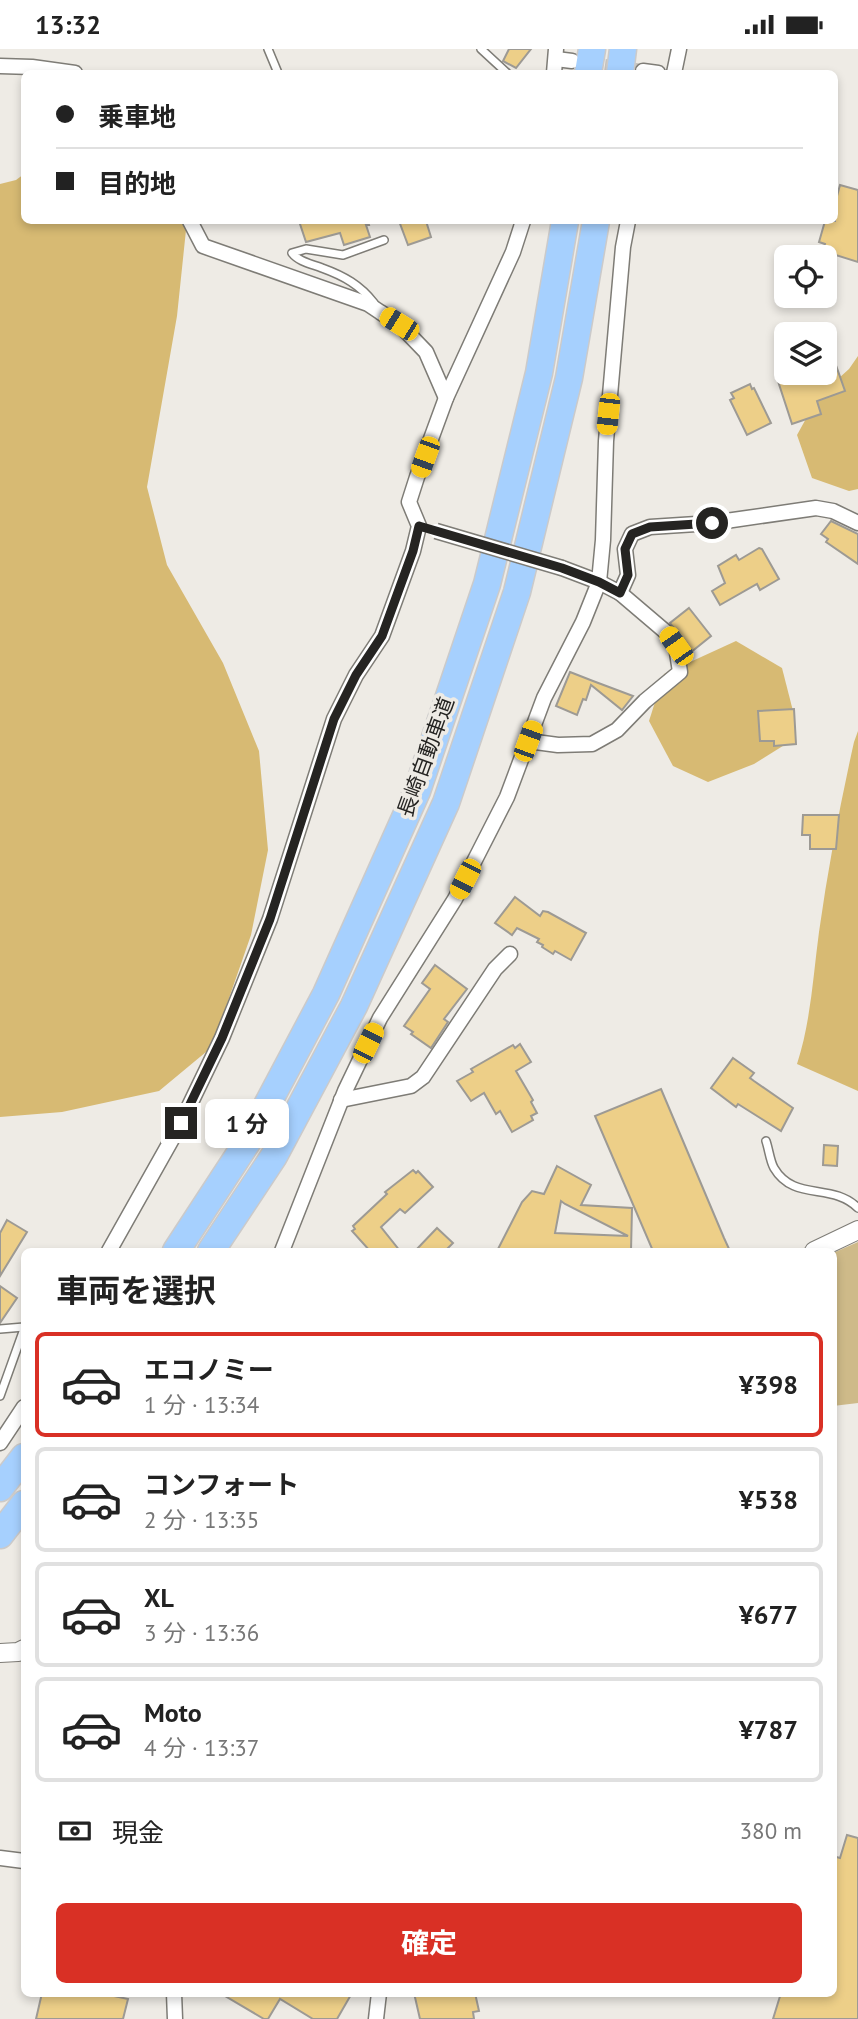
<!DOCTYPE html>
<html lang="ja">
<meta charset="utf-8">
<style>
:root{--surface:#fff;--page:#f2f2f2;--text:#222;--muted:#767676;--line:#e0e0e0;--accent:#d93025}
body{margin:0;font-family:"PT Sans","Noto Sans JP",sans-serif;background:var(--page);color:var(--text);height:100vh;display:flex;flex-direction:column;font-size:26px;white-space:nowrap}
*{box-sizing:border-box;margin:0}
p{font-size:23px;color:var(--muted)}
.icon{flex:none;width:38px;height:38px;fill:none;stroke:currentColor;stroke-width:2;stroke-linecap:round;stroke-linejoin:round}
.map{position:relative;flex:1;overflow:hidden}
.details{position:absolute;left:21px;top:1199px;width:816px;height:749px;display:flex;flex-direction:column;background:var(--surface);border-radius:10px;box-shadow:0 4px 10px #0003}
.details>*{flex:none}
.hud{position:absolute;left:21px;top:21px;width:817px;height:154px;border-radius:10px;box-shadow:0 4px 10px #0003;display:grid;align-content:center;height:154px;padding:0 35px;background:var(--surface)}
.controls{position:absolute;left:774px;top:196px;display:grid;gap:14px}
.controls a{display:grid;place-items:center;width:63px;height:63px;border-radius:10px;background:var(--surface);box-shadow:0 4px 10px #0003;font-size:35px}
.end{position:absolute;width:32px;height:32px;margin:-16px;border:9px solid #252422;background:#fff;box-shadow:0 0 0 4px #fff}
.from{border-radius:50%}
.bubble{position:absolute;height:49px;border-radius:10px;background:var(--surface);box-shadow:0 4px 10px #0003;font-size:23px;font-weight:700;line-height:49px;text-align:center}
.car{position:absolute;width:21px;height:42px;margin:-21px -10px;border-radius:9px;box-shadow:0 0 5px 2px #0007;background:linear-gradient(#f5c518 24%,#345 0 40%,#f5c518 0 76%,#345 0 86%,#f5c518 0)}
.hud b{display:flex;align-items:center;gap:24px;height:66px;font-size:26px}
.hud b+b{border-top:2px solid var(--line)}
.hud i{width:18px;height:18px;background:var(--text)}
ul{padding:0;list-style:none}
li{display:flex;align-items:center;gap:21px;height:105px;margin:0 14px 10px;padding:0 21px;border:4px solid var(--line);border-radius:10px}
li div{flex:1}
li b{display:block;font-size:26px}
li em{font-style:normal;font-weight:700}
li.current{border-color:var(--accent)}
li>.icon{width:63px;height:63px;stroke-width:1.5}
h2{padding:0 35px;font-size:32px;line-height:84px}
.pay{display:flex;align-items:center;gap:18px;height:77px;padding:0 35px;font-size:26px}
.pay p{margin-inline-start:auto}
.action{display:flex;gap:14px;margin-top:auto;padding:14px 35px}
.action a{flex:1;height:80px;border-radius:10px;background:var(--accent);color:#fff;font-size:28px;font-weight:700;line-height:80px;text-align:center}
.status{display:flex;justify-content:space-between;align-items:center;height:49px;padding:0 35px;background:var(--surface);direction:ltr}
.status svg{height:19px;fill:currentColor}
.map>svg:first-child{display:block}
.green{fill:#ceba89}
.forest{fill:#d7ba73}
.building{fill:#edcf88;stroke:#9d9a94;stroke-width:2;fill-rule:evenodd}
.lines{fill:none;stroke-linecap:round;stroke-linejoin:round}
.minor-tunnel{stroke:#c6c3be;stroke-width:14;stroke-dasharray:14 7;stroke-linecap:butt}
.service-casing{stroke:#7e7c76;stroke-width:10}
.minor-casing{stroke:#7e7c76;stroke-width:17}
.tertiary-casing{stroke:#7e7c76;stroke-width:20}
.motorway-casing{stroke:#cbcaca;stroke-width:29}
.service{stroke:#fff;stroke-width:7}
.minor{stroke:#fff;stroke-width:14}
.tertiary{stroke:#fff;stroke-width:18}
.motorway{stroke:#a6d0fe;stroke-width:26}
.minor-bridge-casing{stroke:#7e7c76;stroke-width:17;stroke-linecap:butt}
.minor-bridge{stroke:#fff;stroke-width:14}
.route{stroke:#252422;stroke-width:9}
.labels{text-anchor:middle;stroke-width:7;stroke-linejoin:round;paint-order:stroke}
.street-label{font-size:21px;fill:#252422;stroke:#eeebe5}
</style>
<div class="status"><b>13:32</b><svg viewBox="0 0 49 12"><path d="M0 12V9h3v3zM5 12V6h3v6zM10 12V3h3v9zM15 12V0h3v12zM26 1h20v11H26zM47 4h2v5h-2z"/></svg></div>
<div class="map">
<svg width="858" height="1970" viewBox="0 0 858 1970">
<rect width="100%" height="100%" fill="#eeebe5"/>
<polygon class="green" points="858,1193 858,1354 833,1357 833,1204"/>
<g class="forest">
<polygon points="24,125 24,172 183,172 186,181 177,267 147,438 167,516 223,614 259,702 268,801 251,886 212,998 159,1042 62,1063 0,1068 0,135 16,131"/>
<polygon points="858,307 858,440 849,442 812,429 797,386 818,348 849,320"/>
<polygon points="736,592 782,619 793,662 786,695 754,715 708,733 673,717 649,672 664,625"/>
<path d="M 858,682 L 858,1042 L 797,1015 C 811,972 813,927 819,883 C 828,819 840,756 854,693 Z"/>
</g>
<g class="building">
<polygon points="509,0 531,0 516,19 503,12"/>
<polygon points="840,136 858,141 858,213 823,202 825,195 819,193 825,172 835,172 835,146 837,147"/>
<polygon points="299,172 368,172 369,176 366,176 370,188 344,196 340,184 306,193"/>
<polygon points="399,172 426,172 431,188 408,196"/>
<polygon points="824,288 826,288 845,342 817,352 821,365 792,375 777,329 791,324 824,324"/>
<polygon points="750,335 752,340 754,339 771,374 747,386 730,351 734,349 731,344"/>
<polygon points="831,472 858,485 858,515 826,493 828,490 821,485"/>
<polygon points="759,499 762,500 779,530 760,541 757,535 720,556 712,542 725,534 718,517 736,506 739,511"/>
<polygon points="689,559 711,587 690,604 684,592 670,574"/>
<polygon points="570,623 593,632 633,647 622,661 591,636 586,651 583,650 577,666 556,657"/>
<polygon points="794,660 796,695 774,697 774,692 760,692 758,662"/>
<polygon points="803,766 839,766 836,800 810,800 810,786 802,786"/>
<polygon points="515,848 540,867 543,862 548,863 586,884 571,911 555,902 553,905 542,898 543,896 537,893 539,890 517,879 512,886 495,874"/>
<polygon points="435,916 467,940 444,970 448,973 431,999 411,985 413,983 404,977 430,940 422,934"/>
<polygon points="520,995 531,1013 516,1022 533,1051 531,1053 537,1064 531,1067 533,1071 512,1083 500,1062 496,1065 484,1044 471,1052 457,1032 473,1023 471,1020 513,996 515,999"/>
<polygon points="733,1009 754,1024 750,1029 754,1032 793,1059 781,1082 738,1055 736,1058 711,1039"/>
<polygon points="661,1040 724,1189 730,1202 653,1202 595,1067"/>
<polygon points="824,1096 838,1097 837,1117 823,1116"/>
<path d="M 557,1117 L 591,1136 L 581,1156 L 632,1159 L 631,1202 L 497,1202 L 522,1153 L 532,1142 L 544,1145 ZM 561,1152 L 565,1155 L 628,1187 L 555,1184 Z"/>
<polygon points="413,1121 416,1124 418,1122 433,1138 405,1164 400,1160 381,1178 400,1202 370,1202 352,1182 355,1180 353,1177 387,1145 385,1143"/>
<polygon points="7,1171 27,1183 0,1227 0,1184"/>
<polygon points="437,1179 453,1194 445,1202 415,1202"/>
<polygon points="0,1237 17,1249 0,1274"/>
<polygon points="847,1786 858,1789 858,1970 773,1970 781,1944 833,1944 833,1807 840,1809"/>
<polygon points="42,1944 115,1944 114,1947 128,1950 123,1970 36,1970"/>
<polygon points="220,1944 352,1944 337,1970 313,1970 280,1950 268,1970 264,1970"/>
<polygon points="414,1944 475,1944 479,1962 473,1963 474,1970 420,1970"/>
</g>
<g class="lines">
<polyline class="minor-tunnel" points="584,14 643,22"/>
<g class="service-casing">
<g id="service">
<polyline points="268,0 278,24"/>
<polyline points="481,0 507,24"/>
<path d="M 374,254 C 360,236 344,227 322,219 C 312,215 299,213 292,204 L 306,200 L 343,206 L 384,191"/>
<path d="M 766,1092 C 769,1101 770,1112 774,1119 C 794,1153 832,1133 858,1159"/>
<polyline points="0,1280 24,1278"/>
<polyline points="0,1347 24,1280"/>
</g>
</g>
<g class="minor-casing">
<g id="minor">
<polyline points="556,10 572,12"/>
<polyline points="0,17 32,18 75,24"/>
<polyline points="643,22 658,24"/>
<polyline points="554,24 556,0"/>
<polyline points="674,24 679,0"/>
<polyline points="190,172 203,197 368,255 380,263 399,275 426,303 446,349"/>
<polyline points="562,519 599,533 620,544 628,526 625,500 632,485 650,478 712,474 816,459 833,462 858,474"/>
<polyline points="528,692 558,696 592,695 617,681 645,652 680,623 676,597 667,584 620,544"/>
<polyline points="341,1051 411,1037 423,1028 495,920 510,905"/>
<polyline points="109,1202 181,1074 222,989 270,870 334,670 356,626 382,587 413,502 419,477 409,453 417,428 446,349 513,203 523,172"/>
<polyline points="282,1202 345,1042 380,969 455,850 507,748 544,649 583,573 599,533 603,491 606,392 623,198 628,172"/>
<polyline points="0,1394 24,1358"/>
<polyline points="0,1809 24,1812"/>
<polyline points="174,1944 175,1970"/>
<polyline points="376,1970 379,1944"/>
</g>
</g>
<g class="tertiary-casing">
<g id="tertiary">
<polyline points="814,1202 858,1181"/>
<polyline points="0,1604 18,1603 24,1600"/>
</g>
</g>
<g class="motorway-casing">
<g id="motorway">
<polyline points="588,24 592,0"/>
<polyline points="620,24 623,0"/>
<polyline points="176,1202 248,1092 326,945 417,742 487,535 539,324 565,172"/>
<polyline points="211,1202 274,1107 354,957 446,754 517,543 569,329 596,172"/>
<polyline points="0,1439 24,1408"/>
<polyline points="0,1486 24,1455"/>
</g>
</g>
<use href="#service" class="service"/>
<use href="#minor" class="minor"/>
<use href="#tertiary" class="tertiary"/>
<use href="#motorway" class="motorway"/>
<g class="minor-bridge-casing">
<polyline id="minor-bridge" points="436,482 562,519"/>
</g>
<use href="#minor-bridge" class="minor-bridge"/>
</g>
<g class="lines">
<polyline class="route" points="181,1074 222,989 270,870 334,670 356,626 382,587 413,502 419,477 562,519 599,533 620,544 628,526 625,500 632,485 650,478 712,474"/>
</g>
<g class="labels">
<g class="street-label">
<text transform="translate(426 708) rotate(-70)" y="7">長崎自動車道</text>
</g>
</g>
</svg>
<div class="controls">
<a><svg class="icon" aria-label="locate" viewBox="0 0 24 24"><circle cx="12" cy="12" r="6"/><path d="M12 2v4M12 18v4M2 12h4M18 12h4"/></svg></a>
<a><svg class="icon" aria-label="layers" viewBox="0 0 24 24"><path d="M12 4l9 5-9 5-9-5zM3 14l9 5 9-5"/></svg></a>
</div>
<i class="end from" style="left:712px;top:474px"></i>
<i class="end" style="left:181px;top:1074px"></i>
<div class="bubble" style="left:205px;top:1050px;width:84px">1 分</div>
<i class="car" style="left:399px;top:275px;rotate:302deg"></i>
<i class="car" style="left:608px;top:365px;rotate:186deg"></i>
<i class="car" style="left:425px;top:408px;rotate:200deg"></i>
<i class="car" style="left:676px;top:597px;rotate:325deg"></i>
<i class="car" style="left:528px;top:692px;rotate:20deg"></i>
<i class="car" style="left:465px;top:830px;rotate:207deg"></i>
<i class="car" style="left:368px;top:994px;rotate:26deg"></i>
<div class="hud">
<b><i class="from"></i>乗車地</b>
<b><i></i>目的地</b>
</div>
<section class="details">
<h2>車両を選択</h2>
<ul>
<li class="current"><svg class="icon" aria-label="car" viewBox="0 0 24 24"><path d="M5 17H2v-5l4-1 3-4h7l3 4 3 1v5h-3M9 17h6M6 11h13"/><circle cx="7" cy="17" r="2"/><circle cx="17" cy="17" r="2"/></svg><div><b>エコノミー</b><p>1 分 · 13:34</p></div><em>¥398</em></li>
<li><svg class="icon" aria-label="car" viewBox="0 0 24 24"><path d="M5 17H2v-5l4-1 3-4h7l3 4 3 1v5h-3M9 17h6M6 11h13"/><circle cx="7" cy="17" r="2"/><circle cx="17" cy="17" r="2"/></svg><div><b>コンフォート</b><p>2 分 · 13:35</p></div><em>¥538</em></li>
<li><svg class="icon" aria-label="car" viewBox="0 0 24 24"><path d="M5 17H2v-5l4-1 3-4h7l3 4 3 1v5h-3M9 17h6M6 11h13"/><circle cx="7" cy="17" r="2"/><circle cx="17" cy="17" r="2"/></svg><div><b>XL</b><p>3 分 · 13:36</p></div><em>¥677</em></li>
<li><svg class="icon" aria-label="car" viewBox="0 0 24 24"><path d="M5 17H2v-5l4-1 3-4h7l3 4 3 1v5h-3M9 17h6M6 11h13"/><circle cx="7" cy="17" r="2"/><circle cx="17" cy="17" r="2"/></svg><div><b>Moto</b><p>4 分 · 13:37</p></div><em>¥787</em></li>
</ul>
<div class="pay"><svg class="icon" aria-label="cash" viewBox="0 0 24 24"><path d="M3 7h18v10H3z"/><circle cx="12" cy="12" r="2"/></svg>現金<p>380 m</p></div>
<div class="action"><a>確定</a></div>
</section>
</div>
